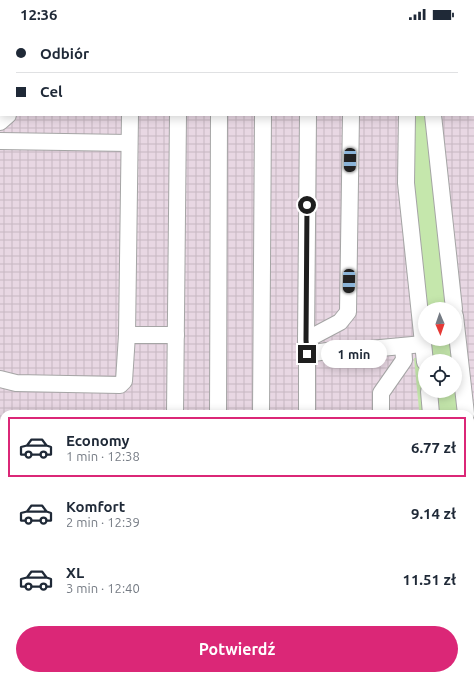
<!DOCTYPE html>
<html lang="pl">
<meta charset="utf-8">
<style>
:root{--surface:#fff;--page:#f6f6f7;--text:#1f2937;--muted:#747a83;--line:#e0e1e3;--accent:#db2777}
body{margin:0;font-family:Ubuntu,sans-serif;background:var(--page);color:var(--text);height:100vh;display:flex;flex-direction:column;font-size:15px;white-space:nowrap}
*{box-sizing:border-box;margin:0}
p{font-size:13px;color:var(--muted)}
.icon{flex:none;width:22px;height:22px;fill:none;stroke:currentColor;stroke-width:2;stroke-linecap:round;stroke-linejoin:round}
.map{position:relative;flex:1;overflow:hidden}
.side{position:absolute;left:0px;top:382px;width:474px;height:270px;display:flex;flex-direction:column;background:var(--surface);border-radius:12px 12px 0 0;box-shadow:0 2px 10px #0003}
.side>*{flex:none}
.guide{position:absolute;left:0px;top:0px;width:474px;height:88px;box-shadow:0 2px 10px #0003;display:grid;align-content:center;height:88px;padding:0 16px;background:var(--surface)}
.needle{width:26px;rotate:178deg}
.fabs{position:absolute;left:418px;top:274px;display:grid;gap:8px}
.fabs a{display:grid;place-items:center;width:44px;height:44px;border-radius:50%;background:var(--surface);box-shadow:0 2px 10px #0003;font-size:20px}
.end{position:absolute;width:18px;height:18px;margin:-9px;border:5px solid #1e1e1e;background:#fff;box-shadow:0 0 0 2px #fff}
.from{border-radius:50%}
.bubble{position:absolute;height:28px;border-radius:14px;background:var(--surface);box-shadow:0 2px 10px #0003;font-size:13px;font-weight:600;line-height:28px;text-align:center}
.car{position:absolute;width:12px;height:24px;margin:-12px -6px;border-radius:5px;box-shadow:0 0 3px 1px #0007;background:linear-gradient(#222 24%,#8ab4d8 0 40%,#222 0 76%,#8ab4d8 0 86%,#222 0)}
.guide b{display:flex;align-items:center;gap:14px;height:38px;font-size:15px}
.guide b+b{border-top:1px solid var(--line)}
.guide i{width:10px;height:10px;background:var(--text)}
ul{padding:7px 0 0;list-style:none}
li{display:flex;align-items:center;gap:12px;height:60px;margin:0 8px 6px;padding:0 8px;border:2px solid transparent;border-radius:0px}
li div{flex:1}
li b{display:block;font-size:15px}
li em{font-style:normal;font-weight:600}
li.active{border-color:var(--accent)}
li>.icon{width:36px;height:36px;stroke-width:1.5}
.action{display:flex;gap:8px;margin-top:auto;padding:8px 16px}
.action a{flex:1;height:46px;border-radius:24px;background:var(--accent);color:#fff;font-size:16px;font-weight:600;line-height:46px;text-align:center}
.status{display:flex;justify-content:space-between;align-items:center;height:28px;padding:0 20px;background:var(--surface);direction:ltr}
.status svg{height:11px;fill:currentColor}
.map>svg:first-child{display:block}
.industrial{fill:url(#industrial-grid);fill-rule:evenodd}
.grass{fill:#c5e7ac}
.water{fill:url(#water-rules)}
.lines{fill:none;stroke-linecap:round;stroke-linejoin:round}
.stream{stroke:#a6ccdb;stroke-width:3.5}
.minor-casing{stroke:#a5a5a5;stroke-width:18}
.minor{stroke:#fff;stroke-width:16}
.route{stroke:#1e1e1e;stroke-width:5}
</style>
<div class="status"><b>12:36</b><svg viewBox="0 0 49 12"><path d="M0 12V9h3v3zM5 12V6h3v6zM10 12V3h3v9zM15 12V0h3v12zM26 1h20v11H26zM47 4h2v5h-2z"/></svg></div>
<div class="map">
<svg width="474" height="652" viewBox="0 0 474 652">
<defs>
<pattern id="industrial-grid" width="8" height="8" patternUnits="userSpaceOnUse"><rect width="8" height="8" fill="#e8d7e3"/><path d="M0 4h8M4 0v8" fill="none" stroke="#c7b8c2"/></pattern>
<pattern id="water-rules" width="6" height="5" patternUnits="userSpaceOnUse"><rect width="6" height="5" fill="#a6ccdb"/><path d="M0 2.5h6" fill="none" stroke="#8eafbc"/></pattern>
</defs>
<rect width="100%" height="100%" fill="#efece5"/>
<path class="industrial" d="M 72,0 L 474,0 L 474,629 L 470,630 L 470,386 L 4,386 L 4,648 L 427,648 L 419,652 L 0,652 L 0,56 L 1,55 L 1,87 L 473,87 L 473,1 L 71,1 ZM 425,281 L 455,281 L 455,311 L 425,311 ZM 425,333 L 455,333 L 455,363 L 425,363 Z"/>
<g class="grass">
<polygon points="413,87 425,87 447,281 426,281 414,170"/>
<polygon points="429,311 450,311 453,333 432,333"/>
<polygon points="414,330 417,330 420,336 425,386 419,386 419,382"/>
<polygon points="455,352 459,386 438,386 435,363 455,363"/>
<polygon points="470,486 474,521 474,568 470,567"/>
</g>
<rect class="water" x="0" y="408" width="4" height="57"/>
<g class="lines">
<g class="stream">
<polyline points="76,1 77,0"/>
<polyline points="0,59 1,58"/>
</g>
<g class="minor-casing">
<g id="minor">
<polyline points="408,0 408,1"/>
<polyline points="57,1 58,0"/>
<polyline points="119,1 121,0"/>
<polyline points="181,1 181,0"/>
<polyline points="473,6 474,6"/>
<polyline points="473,43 474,42"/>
<polyline points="473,58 474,59"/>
<polyline points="407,87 406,155 425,334"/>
<polyline points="433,87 454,281"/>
<polyline points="0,94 8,87"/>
<polyline points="0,113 129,115"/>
<polyline points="455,288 466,386"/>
<polyline points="127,307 176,307"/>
<polyline points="306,312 340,294 348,284 351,87"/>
<polyline points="307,326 334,322 370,321 423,316"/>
<polyline points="0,351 16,355 120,357 124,353 127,307 130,87"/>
<polyline points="429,363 431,386"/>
<polyline points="175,386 178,87"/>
<polyline points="218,386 219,87"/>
<polyline points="261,386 263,87"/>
<polyline points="307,386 307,326 306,312 308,87"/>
<polyline points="381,386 381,365 404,332 403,318"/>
<polyline points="470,424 474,461"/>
<polyline points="470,576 474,576"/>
</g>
</g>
<use href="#minor" class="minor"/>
</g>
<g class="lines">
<polyline class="route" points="307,326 306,312 307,177"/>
</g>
</svg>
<div class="fabs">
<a><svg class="needle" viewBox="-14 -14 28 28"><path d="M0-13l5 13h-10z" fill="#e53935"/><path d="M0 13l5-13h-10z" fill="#747a83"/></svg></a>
<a><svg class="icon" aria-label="locate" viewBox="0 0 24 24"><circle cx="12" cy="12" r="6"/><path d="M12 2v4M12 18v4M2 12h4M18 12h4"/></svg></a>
</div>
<i class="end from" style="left:307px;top:177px"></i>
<i class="end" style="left:307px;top:326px"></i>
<div class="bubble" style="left:321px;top:312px;width:66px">1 min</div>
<i class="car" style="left:350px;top:132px;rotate:181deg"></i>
<i class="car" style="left:349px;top:253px;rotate:181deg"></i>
<div class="guide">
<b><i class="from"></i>Odbiór</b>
<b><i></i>Cel</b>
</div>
<section class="side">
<ul>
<li class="active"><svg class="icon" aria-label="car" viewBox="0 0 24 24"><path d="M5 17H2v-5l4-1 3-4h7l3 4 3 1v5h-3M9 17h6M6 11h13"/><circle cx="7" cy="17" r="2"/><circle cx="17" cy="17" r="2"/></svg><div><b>Economy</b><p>1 min · 12:38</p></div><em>6.77 zł</em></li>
<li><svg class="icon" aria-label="car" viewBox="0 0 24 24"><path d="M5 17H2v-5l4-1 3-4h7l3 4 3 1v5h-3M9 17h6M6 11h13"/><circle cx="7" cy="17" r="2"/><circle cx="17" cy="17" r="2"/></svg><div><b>Komfort</b><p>2 min · 12:39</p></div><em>9.14 zł</em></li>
<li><svg class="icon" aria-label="car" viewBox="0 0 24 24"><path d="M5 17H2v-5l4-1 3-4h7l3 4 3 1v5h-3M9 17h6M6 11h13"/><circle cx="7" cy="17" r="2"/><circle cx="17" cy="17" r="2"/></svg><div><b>XL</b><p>3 min · 12:40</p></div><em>11.51 zł</em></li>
</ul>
<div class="action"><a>Potwierdź</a></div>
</section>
</div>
